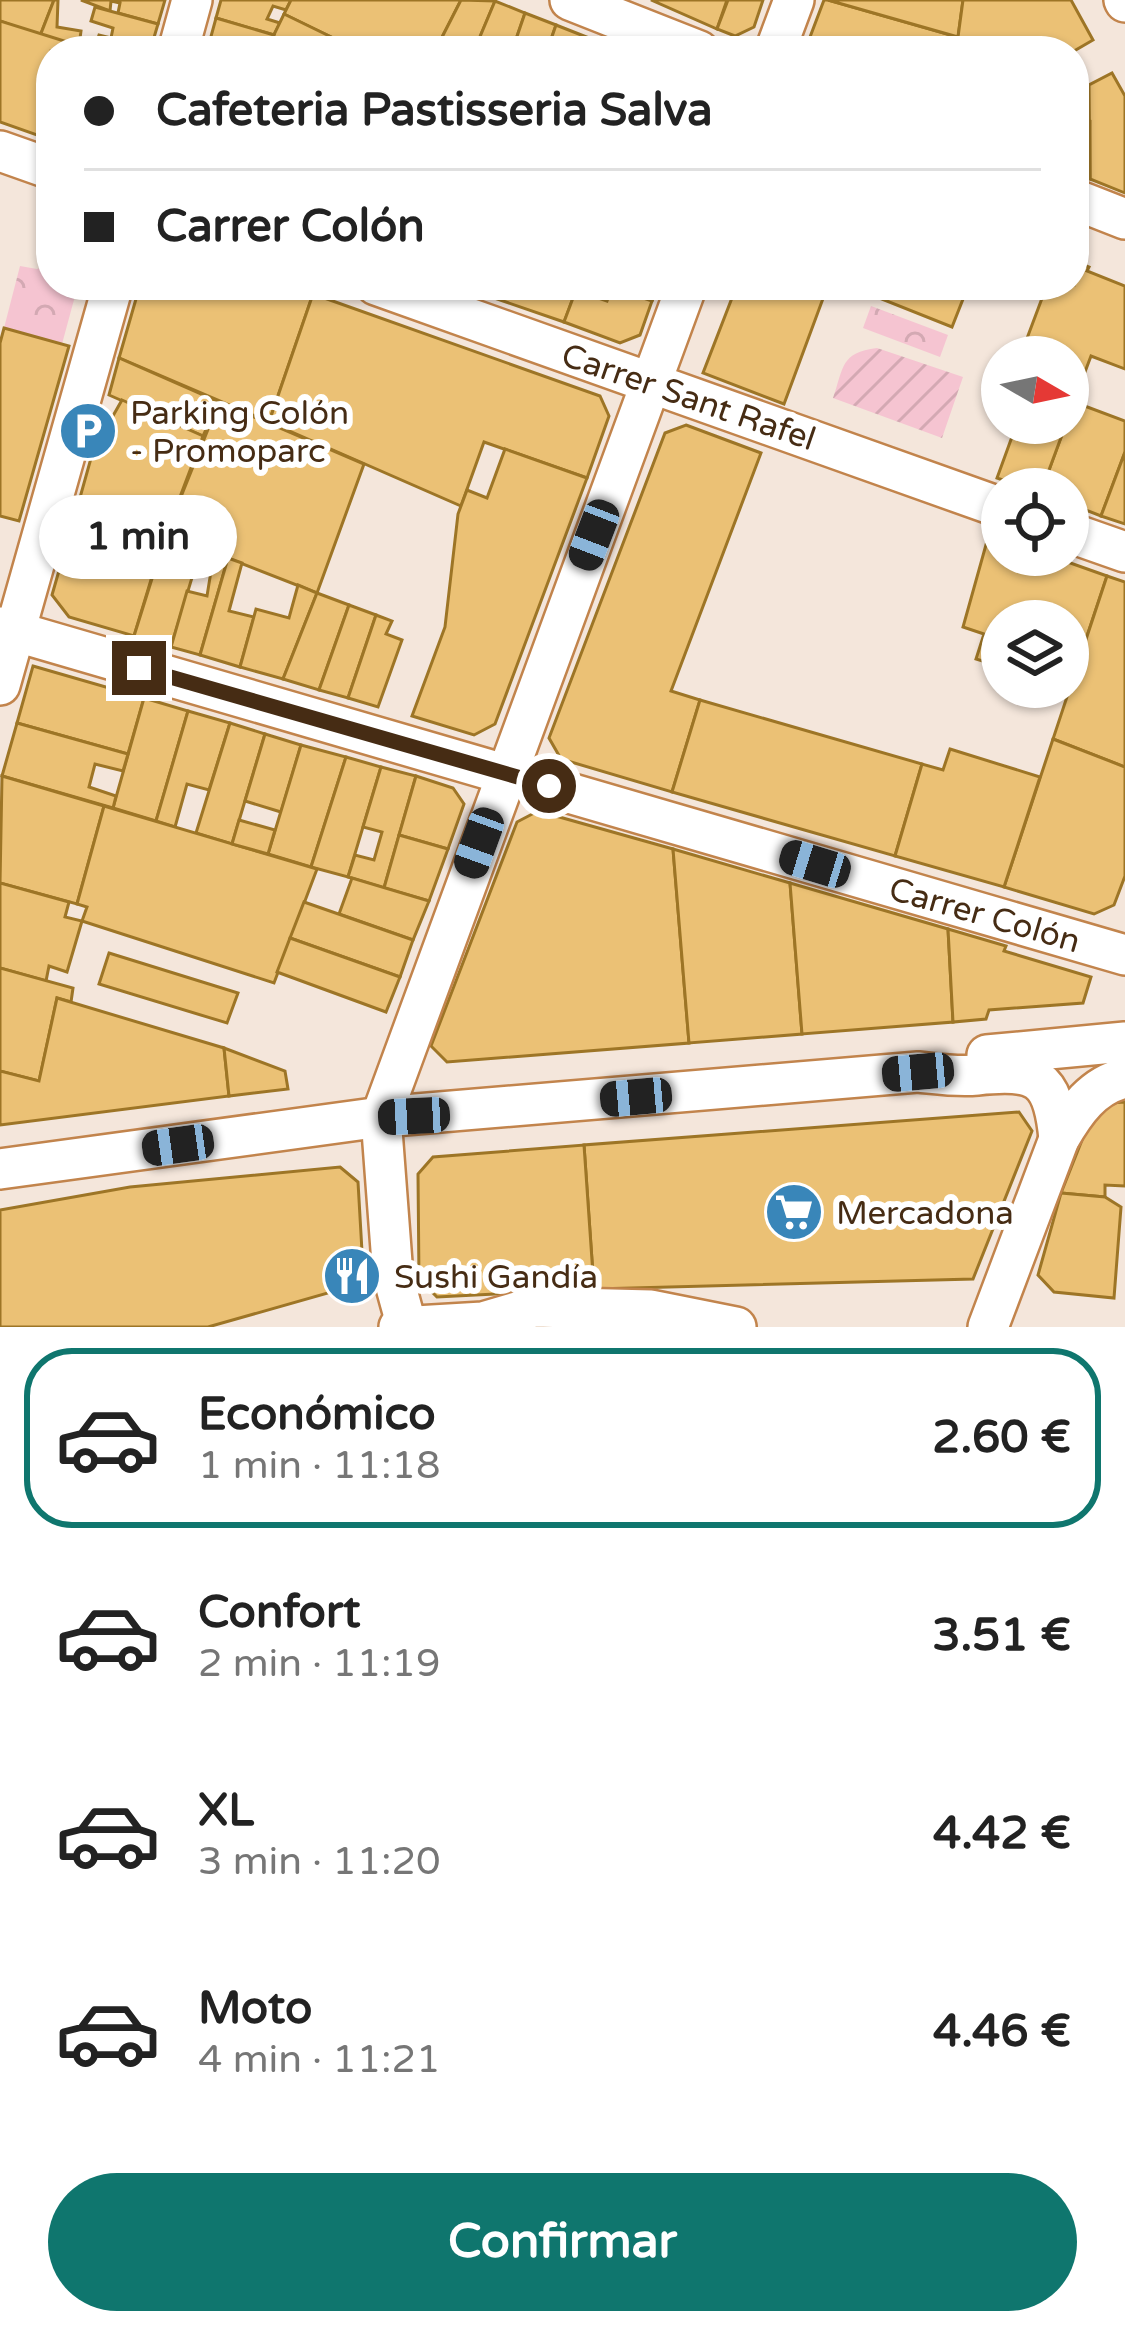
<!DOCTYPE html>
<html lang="es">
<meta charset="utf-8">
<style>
:root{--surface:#fff;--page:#f2f2f2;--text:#222;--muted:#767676;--line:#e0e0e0;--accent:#0f766e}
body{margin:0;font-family:"Varela Round",sans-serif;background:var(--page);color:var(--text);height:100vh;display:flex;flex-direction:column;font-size:45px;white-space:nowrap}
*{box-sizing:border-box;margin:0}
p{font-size:39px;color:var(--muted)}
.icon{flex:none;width:66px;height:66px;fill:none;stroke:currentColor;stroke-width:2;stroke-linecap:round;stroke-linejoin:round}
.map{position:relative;height:1327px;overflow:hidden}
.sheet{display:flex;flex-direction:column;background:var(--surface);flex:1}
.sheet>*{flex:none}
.banner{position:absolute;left:36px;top:36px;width:1053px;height:264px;border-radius:48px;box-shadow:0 3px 9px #0004;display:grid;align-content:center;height:264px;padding:0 48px;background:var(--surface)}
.needle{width:78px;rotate:99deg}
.controls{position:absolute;left:981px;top:336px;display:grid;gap:24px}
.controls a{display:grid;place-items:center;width:108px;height:108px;border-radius:50%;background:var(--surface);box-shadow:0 3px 9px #0004;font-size:60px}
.end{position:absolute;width:54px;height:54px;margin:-27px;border:15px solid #462c14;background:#fff;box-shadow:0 0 0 6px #fff}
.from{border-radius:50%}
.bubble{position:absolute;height:84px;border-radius:42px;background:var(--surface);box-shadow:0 3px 9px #0004;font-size:39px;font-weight:800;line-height:84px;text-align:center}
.car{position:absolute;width:36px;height:72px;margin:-36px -18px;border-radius:15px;box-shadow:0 0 9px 3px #0007;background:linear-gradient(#222 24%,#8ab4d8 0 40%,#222 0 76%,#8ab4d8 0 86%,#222 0)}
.banner b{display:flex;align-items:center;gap:42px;height:114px;font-size:45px}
.banner b+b{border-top:3px solid var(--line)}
.banner i{width:30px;height:30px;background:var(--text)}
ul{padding:21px 0 0;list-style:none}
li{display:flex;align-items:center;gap:36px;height:180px;margin:0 24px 18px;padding:0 24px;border:6px solid transparent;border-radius:48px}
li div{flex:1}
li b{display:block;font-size:45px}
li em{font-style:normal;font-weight:800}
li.selected{border-color:var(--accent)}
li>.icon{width:108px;height:108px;stroke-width:1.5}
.cta{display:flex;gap:24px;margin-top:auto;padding:24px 48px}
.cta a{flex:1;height:138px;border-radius:72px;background:var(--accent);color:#fff;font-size:48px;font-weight:800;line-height:138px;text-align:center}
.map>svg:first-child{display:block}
.park{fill:url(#park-crowns)}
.garden{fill:url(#garden-furrows)}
.building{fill:#ebc175;stroke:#9d7526;stroke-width:3}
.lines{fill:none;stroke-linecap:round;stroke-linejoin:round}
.minor-casing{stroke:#c2844c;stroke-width:44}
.minor{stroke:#fff;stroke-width:39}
.route{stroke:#462c14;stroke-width:15}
.labels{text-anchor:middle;stroke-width:12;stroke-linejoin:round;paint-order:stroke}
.street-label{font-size:33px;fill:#462c14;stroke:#fff}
.poi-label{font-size:33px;fill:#462c14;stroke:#fff;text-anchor:start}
</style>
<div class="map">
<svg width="1125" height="1327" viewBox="0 0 1125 1327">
<defs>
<pattern id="park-crowns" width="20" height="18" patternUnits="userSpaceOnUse" patternTransform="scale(3)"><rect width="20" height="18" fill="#f5c4d1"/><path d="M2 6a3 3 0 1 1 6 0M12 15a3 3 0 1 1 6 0" fill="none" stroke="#d3a9b3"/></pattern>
<pattern id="garden-furrows" width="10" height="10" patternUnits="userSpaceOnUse" patternTransform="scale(3)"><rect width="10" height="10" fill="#f5c4d1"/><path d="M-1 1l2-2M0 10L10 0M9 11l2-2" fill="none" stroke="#d3a9b3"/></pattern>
</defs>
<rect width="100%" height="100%" fill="#f4e6db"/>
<g class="park">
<polygon points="51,265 51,285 78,285 62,344 4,328 20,266 37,269"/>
<polygon points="871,306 948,335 940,357 863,328"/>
</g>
<path class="garden" d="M 877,348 L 963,377 L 942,438 L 833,398 C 844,367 840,353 877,348 Z"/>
<g class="building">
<polygon points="0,0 54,0 40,36 0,21"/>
<polygon points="54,0 58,0 57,27 81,31 79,46 40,36"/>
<polygon points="81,0 165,0 158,24 118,13 120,3 111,1 110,11"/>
<polygon points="221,0 291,0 286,10 273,6 267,19 280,23 274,35 216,18"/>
<polygon points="291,0 461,0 435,51 360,51 284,14"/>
<polygon points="461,0 495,1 474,51 435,51"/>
<polygon points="651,0 727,0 717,29"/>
<polygon points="728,0 763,0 754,27 735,36 717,29"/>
<polygon points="824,0 828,0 1003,50 809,51 807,45"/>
<polygon points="828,0 963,0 958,37"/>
<polygon points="963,0 1071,0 1093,40 1074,51 1004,51 958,37"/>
<polygon points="495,1 525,13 512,51 474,51"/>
<polygon points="95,7 158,24 150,51 94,50 99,35 111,38 113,28 91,21"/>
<polygon points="525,13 556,25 547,51 512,51"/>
<polygon points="284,14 360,51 266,51"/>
<polygon points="216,18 274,35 266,51 207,51"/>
<polygon points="0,21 96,51 51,51 51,140 0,122"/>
<polygon points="556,25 622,51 547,51"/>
<polygon points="1112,73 1125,96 1125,193 1090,179 1089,85"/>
<polygon points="1074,115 1090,121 1090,179 1074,172"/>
<polygon points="1074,261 1089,267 1087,271 1125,286 1125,369 1091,356 1068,417 1068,357 1020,357 1047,285 1074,285"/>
<polygon points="140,285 286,285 313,294 269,422 119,358"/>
<polygon points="473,285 578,285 564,322 471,290"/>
<polygon points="608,285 659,285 652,301"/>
<polygon points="737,285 828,285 784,404 703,373"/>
<polygon points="879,285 927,285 963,299 952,327 874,296"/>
<polygon points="612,287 652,301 640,335 620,343 564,322 576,290 607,301"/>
<polygon points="313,294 600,396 609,416 587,478 484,442 461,506 269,422"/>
<polygon points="4,328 69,346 19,521 0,516 0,343"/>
<polygon points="119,358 219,402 203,436 109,395"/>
<polygon points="122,400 203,436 166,534 79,501 93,451"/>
<polygon points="219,402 364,464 317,593 166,534"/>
<polygon points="1074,402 1125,421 1125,452 1101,516 1068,503 1068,489 1042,489"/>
<polygon points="1017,423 1066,424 1042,489 1029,489 997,478"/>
<polygon points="686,425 761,453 671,691 700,700 672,792 561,759 549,738 665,433"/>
<polygon points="505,449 587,478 495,724 474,735 412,716 445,627 458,514 467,490 487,498"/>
<polygon points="1125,452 1125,524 1101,516"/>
<polygon points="79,501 166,534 161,547 144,542 140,555 157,560 134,636 69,617 52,595"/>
<polygon points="166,534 201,548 171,647 134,636"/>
<polygon points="989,534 1002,539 1002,555 1048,555 1107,576 1069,690 1060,687 1068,687 1068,621 1002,621 1002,667 976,659 984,634 963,627"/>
<polygon points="214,553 228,558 200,655 171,647 187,591 207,596"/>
<polygon points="228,558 242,563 229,611 254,617 240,667 200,655"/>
<polygon points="1107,576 1125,582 1125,767 1053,739"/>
<polygon points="298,585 317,593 283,679 240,667 256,609 289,618"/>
<polygon points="317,593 349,605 319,690 283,679"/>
<polygon points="349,605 376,615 348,698 319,690"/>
<polygon points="376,615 392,621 386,634 402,640 378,707 348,698"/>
<polygon points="33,666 144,698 128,754 17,723"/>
<polygon points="144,698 188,711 156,821 113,808"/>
<polygon points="700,700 922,764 895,856 672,792"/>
<polygon points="188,711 230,723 209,790 187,784 175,827 156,821"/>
<polygon points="17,723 128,754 123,771 95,764 89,787 116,796 113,808 2,776"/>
<polygon points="230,723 265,734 232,844 196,833"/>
<polygon points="265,734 301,745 281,812 245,801"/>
<polygon points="1053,739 1125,767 1125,876 1114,905 1094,914 1004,887"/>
<polygon points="301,745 346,757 311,867 268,854"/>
<polygon points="950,749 1040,777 1004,887 895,856 922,764 943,770"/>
<polygon points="346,757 381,767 348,877 311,867"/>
<polygon points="381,767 416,776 384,888 348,877 355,855 374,860 382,832 363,827"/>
<polygon points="2,776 104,806 77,904 0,883"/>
<polygon points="416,776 453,788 464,804 448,849 399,835"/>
<polygon points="104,806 317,869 274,983 82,921 87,907 77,904"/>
<polygon points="538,811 673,849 689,1043 447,1062 431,1046 517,822"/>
<polygon points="239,820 275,830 268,854 232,844"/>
<polygon points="399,835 448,849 429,901 384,888"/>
<polygon points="673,849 790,883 802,1034 689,1043"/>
<polygon points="352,878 429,901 413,940 339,914"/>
<polygon points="0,883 69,902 65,917 82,921 67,972 49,966 46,981 0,968"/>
<polygon points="790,883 948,929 953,1022 802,1034"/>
<polygon points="304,902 413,940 400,977 290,938"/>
<polygon points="948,929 1006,946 1004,951 1091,977 1083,1003 989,1010 986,1019 953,1022"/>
<polygon points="290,938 400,977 386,1012 277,972"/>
<polygon points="109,953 238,993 227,1023 99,984"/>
<polygon points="0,968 73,988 71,1002 57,998 39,1081 0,1071"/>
<polygon points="57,998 224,1048 229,1096 0,1125 0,1071 39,1081"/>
<polygon points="224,1048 285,1071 288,1089 229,1096"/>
<polygon points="1125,1102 1125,1186 1105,1185 1105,1197 1061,1193 1088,1125 1110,1103"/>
<polygon points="1019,1112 1032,1131 973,1279 594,1289 584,1145"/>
<polygon points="584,1145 594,1289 437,1297 419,1279 418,1174 433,1157"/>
<polygon points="340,1167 358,1182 363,1269 349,1287 208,1327 0,1327 0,1210 130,1187"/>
<polygon points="1061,1193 1105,1197 1121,1207 1114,1298 1054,1292 1038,1275"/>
</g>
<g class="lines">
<g class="minor-casing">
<g id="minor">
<polyline points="570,0 699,51"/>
<polyline points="1124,0 1125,2"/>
<polyline points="178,51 192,0"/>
<polyline points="775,51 794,0"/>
<polyline points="0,151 51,169"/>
<polyline points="1074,199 1125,219"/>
<polyline points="376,285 1002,508"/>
<polyline points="1068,532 1125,552"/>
<polyline points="0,627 1125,955"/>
<polyline points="0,685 113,285"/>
<polyline points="987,1055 1125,1042"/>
<path d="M 0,1169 L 381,1117 L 918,1072 C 938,1074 957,1077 977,1075 C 1036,1069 1053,1075 1059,1139"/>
<polyline points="399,1327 483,1322 534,1307 651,1310 736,1327"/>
<polyline points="407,1327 393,1276 381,1117 687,285"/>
<path d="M 988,1327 L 1059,1139 C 1075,1111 1093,1085 1125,1078"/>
</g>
</g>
<use href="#minor" class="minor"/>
</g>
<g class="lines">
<polyline class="route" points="139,668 549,786"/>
</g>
<defs>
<g id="parking-disc" transform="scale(3)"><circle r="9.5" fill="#3986b9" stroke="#fff"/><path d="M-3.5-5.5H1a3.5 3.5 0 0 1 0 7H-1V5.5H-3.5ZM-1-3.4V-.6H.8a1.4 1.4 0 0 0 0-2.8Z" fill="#fff"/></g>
<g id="supermarket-disc" transform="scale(3)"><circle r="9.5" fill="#3986b9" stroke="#fff"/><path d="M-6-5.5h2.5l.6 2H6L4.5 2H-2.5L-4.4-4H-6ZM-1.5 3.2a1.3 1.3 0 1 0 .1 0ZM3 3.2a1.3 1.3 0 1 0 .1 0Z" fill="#fff"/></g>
<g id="restaurant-disc" transform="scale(3)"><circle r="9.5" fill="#3986b9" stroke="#fff"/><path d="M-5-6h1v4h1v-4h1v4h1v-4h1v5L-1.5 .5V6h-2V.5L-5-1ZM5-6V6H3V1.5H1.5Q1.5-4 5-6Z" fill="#fff"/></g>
</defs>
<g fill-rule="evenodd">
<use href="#parking-disc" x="88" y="431"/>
<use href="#supermarket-disc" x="794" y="1212"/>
<use href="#restaurant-disc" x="352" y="1276"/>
</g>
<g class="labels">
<g class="street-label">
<text transform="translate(689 396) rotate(19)" y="12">Carrer Sant Rafel</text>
<text transform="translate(985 914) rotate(16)" y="12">Carrer Colón</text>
</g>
<g class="poi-label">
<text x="130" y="424">Parking Colón<tspan x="130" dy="38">- Promoparc</tspan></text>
<text x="836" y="1224">Mercadona</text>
<text x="394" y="1288">Sushi Gandía</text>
</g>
</g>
</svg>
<div class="controls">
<a><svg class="needle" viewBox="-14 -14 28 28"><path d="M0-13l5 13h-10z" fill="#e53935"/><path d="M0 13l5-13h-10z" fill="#767676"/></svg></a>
<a><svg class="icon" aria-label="locate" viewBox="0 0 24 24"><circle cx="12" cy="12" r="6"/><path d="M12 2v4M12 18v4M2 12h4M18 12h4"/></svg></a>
<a><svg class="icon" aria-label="layers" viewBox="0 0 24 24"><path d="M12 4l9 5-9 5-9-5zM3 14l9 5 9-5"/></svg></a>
</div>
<i class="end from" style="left:549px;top:786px"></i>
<i class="end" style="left:139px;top:668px"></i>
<div class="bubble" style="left:39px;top:495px;width:198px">1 min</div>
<i class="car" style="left:594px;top:535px;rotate:201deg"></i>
<i class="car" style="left:479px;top:843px;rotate:200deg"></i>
<i class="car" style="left:815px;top:864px;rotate:287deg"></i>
<i class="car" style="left:918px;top:1072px;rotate:265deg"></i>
<i class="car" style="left:636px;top:1097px;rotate:265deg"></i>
<i class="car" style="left:414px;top:1116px;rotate:267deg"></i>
<i class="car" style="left:178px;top:1145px;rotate:262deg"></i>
<div class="banner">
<b><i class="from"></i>Cafeteria Pastisseria Salva</b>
<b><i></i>Carrer Colón</b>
</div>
</div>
<section class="sheet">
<ul>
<li class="selected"><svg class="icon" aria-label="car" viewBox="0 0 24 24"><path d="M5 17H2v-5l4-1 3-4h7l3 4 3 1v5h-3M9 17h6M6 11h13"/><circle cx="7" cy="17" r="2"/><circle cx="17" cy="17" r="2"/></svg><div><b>Económico</b><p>1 min · 11:18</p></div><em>2.60 €</em></li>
<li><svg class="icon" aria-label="car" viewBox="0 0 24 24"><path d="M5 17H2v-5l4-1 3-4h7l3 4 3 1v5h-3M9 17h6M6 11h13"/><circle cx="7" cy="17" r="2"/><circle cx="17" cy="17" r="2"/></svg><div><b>Confort</b><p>2 min · 11:19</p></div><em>3.51 €</em></li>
<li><svg class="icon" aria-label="car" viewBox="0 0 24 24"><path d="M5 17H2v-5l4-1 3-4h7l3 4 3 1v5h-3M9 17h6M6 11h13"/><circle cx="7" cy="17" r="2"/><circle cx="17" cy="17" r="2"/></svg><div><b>XL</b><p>3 min · 11:20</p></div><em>4.42 €</em></li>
<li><svg class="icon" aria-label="car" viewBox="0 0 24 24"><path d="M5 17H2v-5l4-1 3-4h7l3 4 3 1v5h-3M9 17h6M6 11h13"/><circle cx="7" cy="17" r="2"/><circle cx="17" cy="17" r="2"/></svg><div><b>Moto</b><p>4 min · 11:21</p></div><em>4.46 €</em></li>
</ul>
<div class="cta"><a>Confirmar</a></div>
</section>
